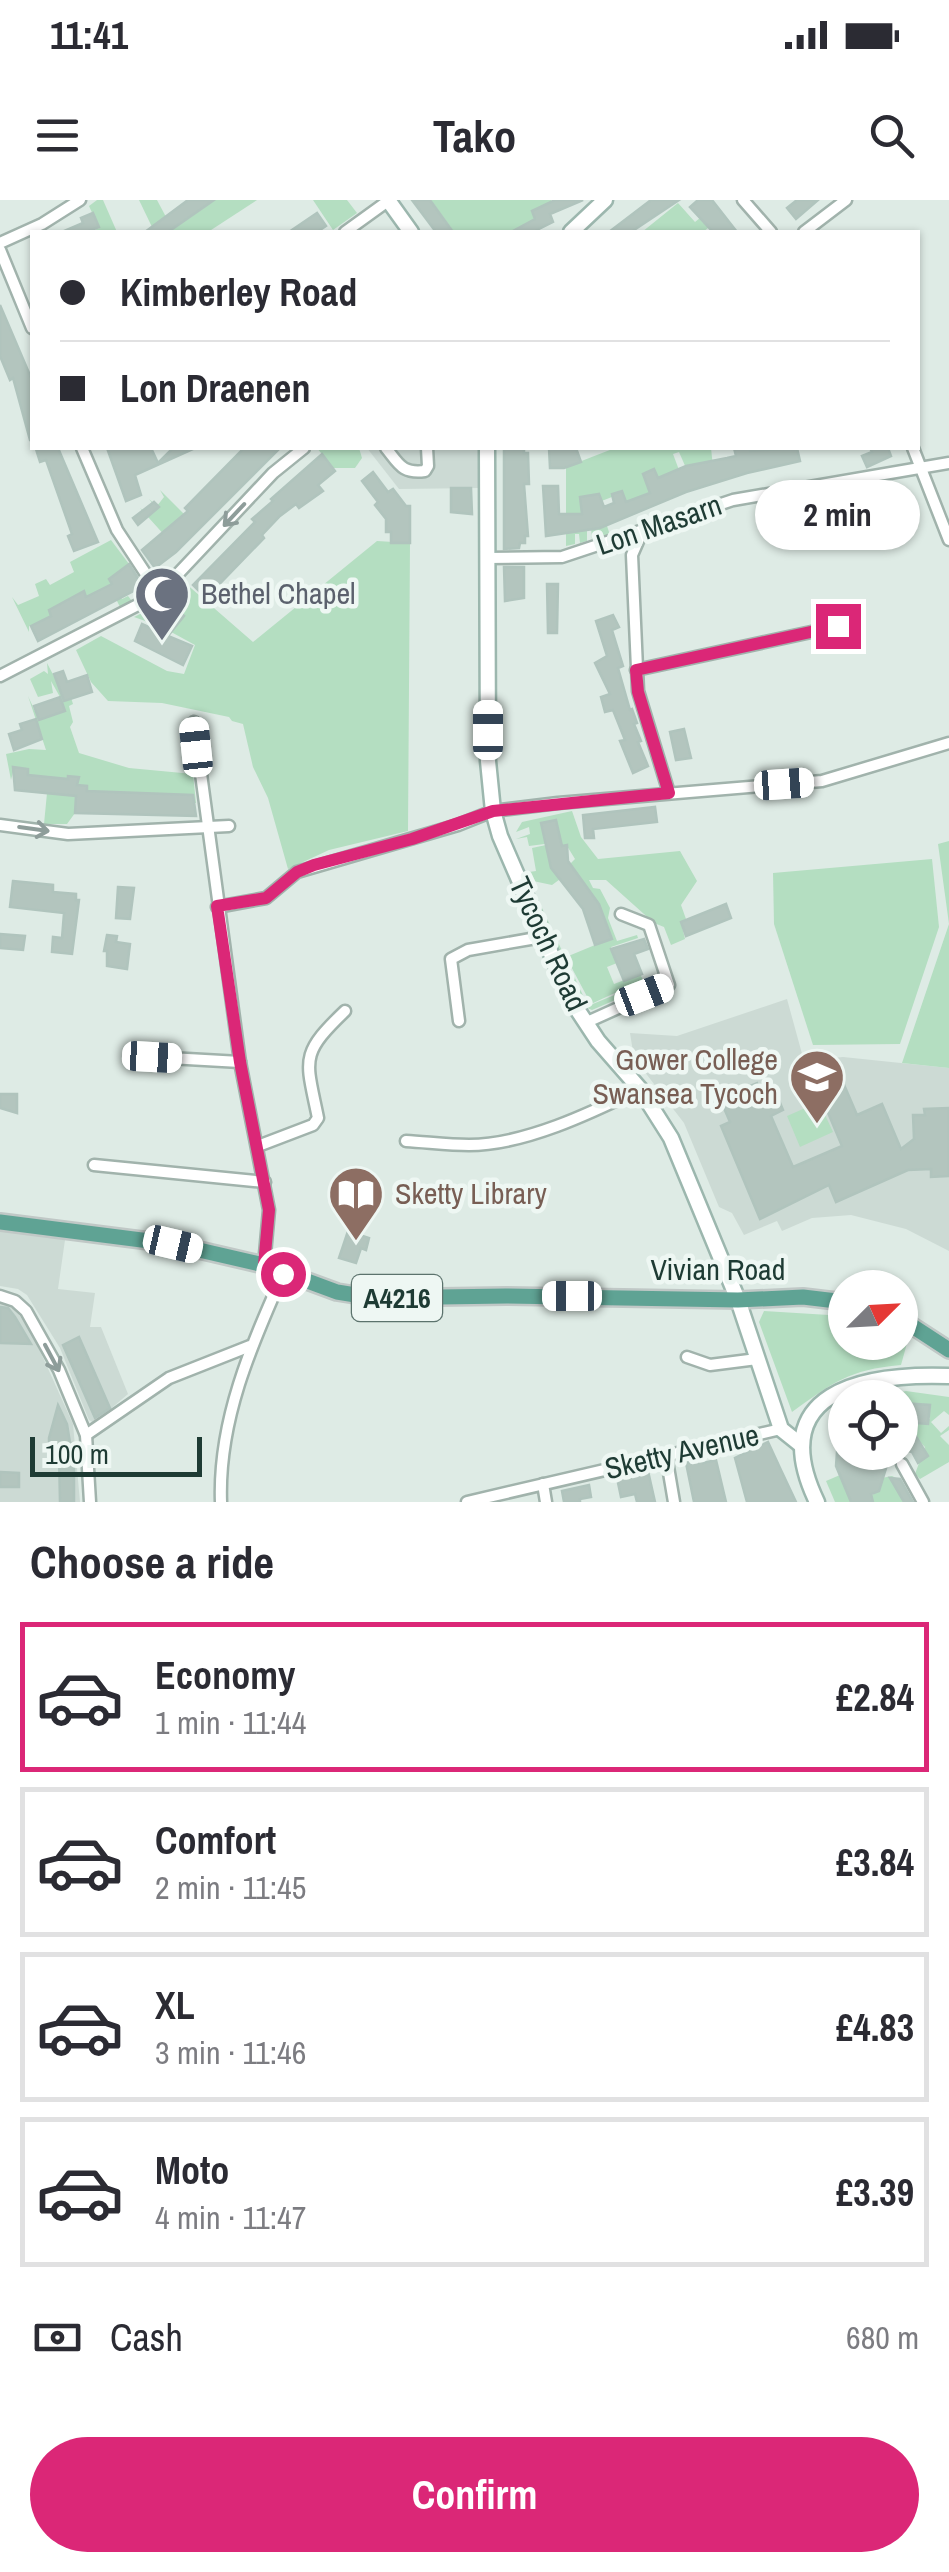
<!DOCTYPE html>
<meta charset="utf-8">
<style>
:root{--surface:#fff;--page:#f7f7f7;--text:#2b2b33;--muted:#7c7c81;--line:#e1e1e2;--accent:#db2777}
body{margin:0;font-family:"Archivo Narrow",sans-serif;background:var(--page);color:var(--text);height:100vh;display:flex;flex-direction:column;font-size:38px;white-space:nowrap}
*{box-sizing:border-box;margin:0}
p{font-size:32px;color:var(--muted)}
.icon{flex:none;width:55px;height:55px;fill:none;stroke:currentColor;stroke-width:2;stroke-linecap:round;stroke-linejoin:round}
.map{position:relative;height:1302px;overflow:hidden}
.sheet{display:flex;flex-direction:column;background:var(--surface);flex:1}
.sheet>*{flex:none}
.guide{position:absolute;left:30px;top:30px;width:890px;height:220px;border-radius:0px;box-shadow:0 2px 8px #0004;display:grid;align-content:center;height:220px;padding:0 30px;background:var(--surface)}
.needle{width:65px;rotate:66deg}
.buttons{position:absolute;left:828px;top:1070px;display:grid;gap:20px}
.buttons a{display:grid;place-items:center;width:90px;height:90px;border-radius:50%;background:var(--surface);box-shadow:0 2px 8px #0004;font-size:50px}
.scale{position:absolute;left:30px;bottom:25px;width:172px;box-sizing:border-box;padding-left:10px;border:5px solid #1e3b34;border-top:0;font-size:28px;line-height:35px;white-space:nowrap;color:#1e3b34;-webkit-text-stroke:8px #eef7f3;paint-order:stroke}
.end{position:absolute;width:45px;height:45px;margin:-22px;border:12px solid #db2777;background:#fff;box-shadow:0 0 0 5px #fff}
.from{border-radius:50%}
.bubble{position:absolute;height:70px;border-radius:35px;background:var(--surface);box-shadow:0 2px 8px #0004;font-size:32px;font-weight:800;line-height:70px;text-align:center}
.car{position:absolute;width:30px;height:60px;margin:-30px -15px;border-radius:12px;box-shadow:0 0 8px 2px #0007;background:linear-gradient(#fff 24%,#345 0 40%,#fff 0 76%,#345 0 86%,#fff 0)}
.guide b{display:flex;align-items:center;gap:35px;height:95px;font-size:38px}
.guide b+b{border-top:2px solid var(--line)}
.guide i{width:25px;height:25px;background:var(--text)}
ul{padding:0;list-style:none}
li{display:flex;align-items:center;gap:30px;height:150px;margin:0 20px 15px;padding:0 10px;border:5px solid var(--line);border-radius:0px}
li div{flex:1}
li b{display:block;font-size:38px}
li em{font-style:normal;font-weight:800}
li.selected{border-color:var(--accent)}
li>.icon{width:90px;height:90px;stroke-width:1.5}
h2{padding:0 30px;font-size:45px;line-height:120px}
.pay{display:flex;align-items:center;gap:25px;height:110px;padding:0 30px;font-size:38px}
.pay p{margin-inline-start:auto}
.button{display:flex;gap:20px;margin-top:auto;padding:20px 30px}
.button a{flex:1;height:115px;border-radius:60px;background:var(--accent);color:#fff;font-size:40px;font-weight:800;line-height:115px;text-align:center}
.status{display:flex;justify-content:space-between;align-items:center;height:70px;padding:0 50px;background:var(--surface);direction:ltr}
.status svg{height:28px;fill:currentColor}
header{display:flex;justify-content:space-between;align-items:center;height:130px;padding:0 30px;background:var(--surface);font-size:45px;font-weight:800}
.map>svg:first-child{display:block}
.built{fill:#ccdad4}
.green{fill:#b4dec1;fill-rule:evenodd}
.building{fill:#b3c5be;stroke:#b0c4bd;stroke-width:2.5}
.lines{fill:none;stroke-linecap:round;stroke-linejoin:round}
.street-casing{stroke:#a1b3ac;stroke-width:15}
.secondary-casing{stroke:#9cb7ae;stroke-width:19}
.primary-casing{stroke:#c0c8c6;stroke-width:20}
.street{stroke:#fff;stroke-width:10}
.secondary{stroke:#fff;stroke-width:14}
.primary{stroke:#5fa394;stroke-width:15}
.oneway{stroke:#8e9d9a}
.route{stroke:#db2777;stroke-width:12}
.labels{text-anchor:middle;stroke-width:9;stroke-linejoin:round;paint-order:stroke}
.shield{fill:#eef7f3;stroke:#5c736d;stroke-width:2.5}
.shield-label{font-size:28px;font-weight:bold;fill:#1e3b34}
.street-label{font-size:30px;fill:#1e3b34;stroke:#eef7f3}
.worship-label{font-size:30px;fill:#5b616d;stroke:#eef7f3;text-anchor:start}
.education-label{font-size:30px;fill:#785e54;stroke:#eef7f3;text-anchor:end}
</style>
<div class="status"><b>11:41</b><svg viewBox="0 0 49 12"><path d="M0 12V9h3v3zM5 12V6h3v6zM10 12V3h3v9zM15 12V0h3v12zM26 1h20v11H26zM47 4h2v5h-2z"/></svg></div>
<header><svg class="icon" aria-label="menu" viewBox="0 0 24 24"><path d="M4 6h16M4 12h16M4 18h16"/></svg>Tako<svg class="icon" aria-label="search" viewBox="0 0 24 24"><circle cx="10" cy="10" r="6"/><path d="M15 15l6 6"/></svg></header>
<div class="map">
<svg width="949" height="1302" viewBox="0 0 949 1302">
<rect width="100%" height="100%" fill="#deebe5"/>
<g class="built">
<polygon points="367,248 478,248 479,288 399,289"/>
<polygon points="787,799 804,861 843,857 949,868 949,1051 906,1029 851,1015 812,1018 782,1031 777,1021 744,1035 732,1013 719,1007 684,923 634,858 630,833 677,836"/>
<polygon points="0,1027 65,1040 58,1089 95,1093 90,1127 101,1127 128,1194 94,1223 89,1220 60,1148 27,1095 18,1089 0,1086"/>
<polygon points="0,1103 15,1108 36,1142 73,1224 80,1302 0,1302"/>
</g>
<g class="green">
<polygon points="97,0 103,0 117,32 90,32 99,28 89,6"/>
<polygon points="139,0 157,0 166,17 152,27"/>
<polygon points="215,0 257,0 208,32 169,32"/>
<polygon points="313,0 347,0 357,13 333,30"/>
<polygon points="431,0 551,0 551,2 535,19 521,28 523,32 454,32"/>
<polygon points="678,3 695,22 700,18 707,26 713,24 703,32 642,32"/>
<polygon points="317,248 359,248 362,258 355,268 333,268"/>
<polygon points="615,248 711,248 713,267 698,270 696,265 686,268 679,252 673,254 682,278 679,279 675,271 667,274 668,279 658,283 660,288 626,302 622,291 616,293 620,305 616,306 612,297 599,302 610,335 592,340 591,327 603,326 600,312 587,312 587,341 580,343 579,334 575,334 575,344 566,346 566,267"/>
<polygon points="160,290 187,317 167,338 140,308 150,315 157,309 149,299 157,306 164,297"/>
<polygon points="111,340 129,364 122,369 125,375 109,379 122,399 128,396 132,401 120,407 116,399 87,399 83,392 73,397 76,405 49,410 52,418 29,426 29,432 12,397 18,405 39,396 35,384 46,379 50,385 74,372 70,362"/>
<polygon points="377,341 410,343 408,631 329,650 288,669 268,598 253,567 243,524 232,521 229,517 162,503 108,501 91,482 76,450 101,436 167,471 184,474 195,445 162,427 134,417 152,408 155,413 184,382 253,442"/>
<polygon points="47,463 58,484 66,482 73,504 69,506 73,522 70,527 79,553 129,568 193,574 196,603 193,603 192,595 87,591 87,586 82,585 75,613 67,624 44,624 47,593 74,596 79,577 68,576 67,586 28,575 28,569 14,568 11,580 6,554 29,549 46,550 28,496 39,520 60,497 51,481 53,493 38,497 30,479 44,471 48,474"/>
<path d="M 572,611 L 581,637 L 598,659 L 680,651 L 697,681 L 681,705 L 686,719 L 681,722 L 685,739 L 671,745 L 664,727 L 654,723 L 606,680 L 589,680 L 593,688 L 600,689 L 610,708 L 608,718 L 617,741 L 637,735 L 638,738 L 611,747 L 617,763 L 607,767 L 614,784 L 640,774 L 643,780 L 591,804 L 566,757 L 595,745 L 594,697 L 574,669 L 552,685 L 533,681 L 529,672 L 536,671 L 532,648 L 560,642 L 529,646 L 527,637 L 516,639 L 530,634 L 529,627 L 516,632 L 522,622 ZM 567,646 L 575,659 L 571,663 L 551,668 L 547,652 Z"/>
<polygon points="949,641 949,868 902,863 949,724 938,644"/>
<polygon points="932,659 939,727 900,844 813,845 774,724 773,673"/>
<polygon points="534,691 588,806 660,776 659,781 592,810 582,806 532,694"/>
<polygon points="819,902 833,932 800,947 787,916"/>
<path d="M 764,1111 L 845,1116 L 845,1142 L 900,1142 L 900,1132 L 909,1136 L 901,1165 C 848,1170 834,1182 792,1212 L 759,1122 Z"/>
<polygon points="906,1191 949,1197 949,1215 944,1211 931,1222 941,1233 949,1226 949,1230 940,1236 949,1245 949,1262 920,1279 915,1274 925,1247 919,1241 900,1239 900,1221 916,1223 930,1219 930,1205 922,1204 921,1207 903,1203 900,1210 900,1198 875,1198"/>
<polygon points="840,1275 851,1302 835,1302 826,1281"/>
<polygon points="892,1276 896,1278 892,1281 904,1302 863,1302 879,1290 877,1279"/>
</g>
<g class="building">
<polygon points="188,0 214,0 168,32 145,32"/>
<polygon points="412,0 430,0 453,32 436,32"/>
<polygon points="555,0 583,0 550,14 553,22 537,30 538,32 511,32 535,19 532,11"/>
<polygon points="651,0 679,0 631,32 609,32"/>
<polygon points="698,0 712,0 737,32 713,32 690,7"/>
<polygon points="797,0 818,0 796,19 787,8"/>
<polygon points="93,13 99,27 86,32 62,32 83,23 81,18"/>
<polygon points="317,13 326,26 317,32 289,32"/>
<polygon points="0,105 32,180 32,240 30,240 13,178 10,180 0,156"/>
<polygon points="43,248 58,248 98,342 74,351 68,336 72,334 46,260 40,262 36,249"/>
<polygon points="107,248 151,248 158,263 173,248 195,248 135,275 141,295 126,301"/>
<polygon points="244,248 280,248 176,352 155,368 142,350 188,311 185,308"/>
<polygon points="504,248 524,248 524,253 528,253 529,284 524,284 528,336 525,336 525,343 520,343 519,348 504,349"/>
<polygon points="549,248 576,248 581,262 564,268 550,268"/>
<polygon points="734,248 749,248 750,251 797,248 800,261 747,273 686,292 600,328 546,336 543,286 558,286 559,314 582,314 580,297 599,294 604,307 614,303 612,294 622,291 626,302 650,293 643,274 654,269 658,278 686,266 727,258 736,256"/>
<polygon points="870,248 888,248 891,256 867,267 862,256 872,252"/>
<polygon points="322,254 335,271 318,285 323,291 299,308 296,304 280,316 262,335 264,338 206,398 193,385 255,322 252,319 273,301 271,299"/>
<polygon points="373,272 388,292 393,289 406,306 410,306 410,343 391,343 391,332 386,332 386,319 375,305 378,302 362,281"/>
<polygon points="451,288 471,288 472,314 451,312"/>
<polygon points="154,302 159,307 138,325 133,318"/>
<polygon points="129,364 143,386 38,441 31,426 51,416 49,410 84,391 86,397 112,384 109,379"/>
<polygon points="504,367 524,367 524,398 505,401"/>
<polygon points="547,384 558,384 557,433 548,433"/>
<polygon points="174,407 184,416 168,436 192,446 183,465 135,441 142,424 155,430"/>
<polygon points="613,415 619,427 612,430 623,466 618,468 630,510 632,509 637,523 634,524 641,541 638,542 648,566 633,573 620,541 625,540 613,510 605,512 601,497 610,494 595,463 607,456 596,421"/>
<polygon points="63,471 67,482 87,475 92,492 64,501 54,474"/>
<polygon points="60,497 65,511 39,520 34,506"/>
<polygon points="36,519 42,539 14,550 9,534 22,530 20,524"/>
<polygon points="684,529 691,558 676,560 670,532"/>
<polygon points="13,567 28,569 28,575 68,579 68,576 79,577 77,585 87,586 87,591 193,595 196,616 75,613 76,596 15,590"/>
<polygon points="655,607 657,622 593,629 594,638 585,638 583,615"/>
<polygon points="556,620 562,646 567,645 568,661 599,704 612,739 595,745 583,709 551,668 541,623"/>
<polygon points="13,681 53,685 53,692 76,694 76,700 79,700 72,754 52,752 53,737 62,738 64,713 10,707"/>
<polygon points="118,687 134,688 130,719 116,718"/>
<polygon points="726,704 731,718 686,736 681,722"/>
<polygon points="0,734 25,736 23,750 0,748"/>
<polygon points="107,735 117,736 116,742 130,744 127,769 107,766 107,751 104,751"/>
<polygon points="644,739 648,749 634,754 642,774 624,781 611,749"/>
<polygon points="842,880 857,915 882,904 901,949 914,939 913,915 925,915 924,909 949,908 949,976 931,977 931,969 908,970 836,1002 829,985 760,1019 721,926 730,922 720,899 757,883 761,891 773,886 783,910 771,916 793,967 842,946 819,891"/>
<polygon points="0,894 17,894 17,913 0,908"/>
<polygon points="348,1031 369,1038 366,1050 361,1048 356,1063 339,1058"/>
<polygon points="0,1107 8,1108 15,1117 31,1144 0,1143"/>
<polygon points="79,1137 110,1208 95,1218 63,1145"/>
<polygon points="902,1203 930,1205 928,1224 916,1223 915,1235 928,1256 918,1263 912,1252 900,1249"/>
<polygon points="58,1205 67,1224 70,1243 74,1243 74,1302 60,1302 59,1252 49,1252 49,1238"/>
<polygon points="768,1242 780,1268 796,1302 747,1302 735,1258"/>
<polygon points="837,1252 891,1252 879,1291 871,1294 873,1302 851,1302 836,1266"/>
<polygon points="702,1259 703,1263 716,1260 726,1302 694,1302 686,1263"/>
<polygon points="648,1271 655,1302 637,1302 635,1294 621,1297 617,1278"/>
<polygon points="0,1272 19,1273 19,1287 0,1287"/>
<polygon points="890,1278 900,1279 913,1302 904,1302"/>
<polygon points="589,1285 591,1297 580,1299 580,1302 564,1302 562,1291"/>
</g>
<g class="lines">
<g class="street-casing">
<g id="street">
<polyline points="743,0 771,32"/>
<polyline points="345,32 388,1"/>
<polyline points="804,32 846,0"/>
<polyline points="0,43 42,24 80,0"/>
<polyline points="0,50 32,128"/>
<polyline points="82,248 117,330 159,394"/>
<path d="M 386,248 C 399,264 402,274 425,271 L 428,266 L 427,248"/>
<polyline points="913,248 949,340"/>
<polyline points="642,332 632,355 638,491 669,593"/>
<polyline points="486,358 562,357 733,300 949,263"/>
<polyline points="636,470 839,426"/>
<polyline points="0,476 159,394 273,273 304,248"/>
<polyline points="194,522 240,862 269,1010 264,1065"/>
<polyline points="0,625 68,634 229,626"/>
<polyline points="217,707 266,698 297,672 458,625 493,611 558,603 822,581 949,543"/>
<polyline points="459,821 451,759 468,750 542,737"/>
<polyline points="585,823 669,785 649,725 621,714"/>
<polyline points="152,857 240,862"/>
<path d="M 406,941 C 426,942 448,945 469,945 C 524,945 591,913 640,889"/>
<path d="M 258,946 L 313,925 L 318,918 C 306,859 299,855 345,811"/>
<polyline points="94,965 265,982"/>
<polyline points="0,1096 15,1101 26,1111 59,1170 86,1235 90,1302"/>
<polyline points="687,1157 710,1165 757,1159"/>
<polyline points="86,1235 169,1178 250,1146"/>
<polyline points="666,1255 674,1302"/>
<polyline points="902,1264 923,1302"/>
<polyline points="543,1284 546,1302"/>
<path d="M 221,1302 C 218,1221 251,1146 283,1074"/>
<polyline points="467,1302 781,1229"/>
</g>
</g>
<g class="secondary-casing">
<g id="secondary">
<polyline points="388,0 411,32"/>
<polyline points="571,32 605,0"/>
<polyline points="487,248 488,561 493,611 500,636 571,800 598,841 640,889 671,938 738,1100 781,1229 801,1245"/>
<path d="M 817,1302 C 764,1192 862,1173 949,1176"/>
</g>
</g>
<g class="primary-casing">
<g id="primary">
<polyline points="0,1022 173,1044 264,1065 337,1092 374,1098 506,1096 738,1100 803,1097 845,1102"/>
<polyline points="900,1118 949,1150"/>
</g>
</g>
<use href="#street" class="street"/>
<use href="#secondary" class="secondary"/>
<use href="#primary" class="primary"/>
</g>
<defs><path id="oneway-shaft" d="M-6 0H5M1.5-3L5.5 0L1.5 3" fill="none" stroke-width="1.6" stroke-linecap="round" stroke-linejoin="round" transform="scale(2.5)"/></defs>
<g class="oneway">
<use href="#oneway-shaft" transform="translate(234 315) rotate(133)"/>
<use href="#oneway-shaft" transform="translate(34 629) rotate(8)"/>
<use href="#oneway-shaft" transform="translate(52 1158) rotate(62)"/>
</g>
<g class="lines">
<polyline class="route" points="283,1074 264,1065 269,1010 240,862 217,706 266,698 297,672 314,665 412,639 493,611 669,593 638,492 636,470 838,426"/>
</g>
<defs>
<g id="mosque-pin" transform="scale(2.875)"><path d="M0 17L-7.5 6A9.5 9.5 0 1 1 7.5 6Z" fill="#6b7280" stroke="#eef7f3"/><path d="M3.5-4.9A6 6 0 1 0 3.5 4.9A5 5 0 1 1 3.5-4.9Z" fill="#fff"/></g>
<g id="university-pin" transform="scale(2.875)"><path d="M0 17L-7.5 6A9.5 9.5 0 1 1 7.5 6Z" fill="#8d6e63" stroke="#eef7f3"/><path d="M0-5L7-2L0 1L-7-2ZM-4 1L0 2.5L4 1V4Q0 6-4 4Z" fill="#fff"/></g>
<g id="library-pin" transform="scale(2.875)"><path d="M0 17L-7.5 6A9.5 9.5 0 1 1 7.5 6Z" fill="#8d6e63" stroke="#eef7f3"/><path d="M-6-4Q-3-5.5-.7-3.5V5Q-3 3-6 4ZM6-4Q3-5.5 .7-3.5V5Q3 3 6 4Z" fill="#fff"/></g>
</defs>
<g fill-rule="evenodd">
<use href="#mosque-pin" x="162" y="394"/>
<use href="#university-pin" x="817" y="877"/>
<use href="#library-pin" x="356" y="994"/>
</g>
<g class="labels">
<rect class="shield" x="352" y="1075" width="90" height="46" rx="8"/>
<g class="shield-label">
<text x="397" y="1108">A4216</text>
</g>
<g class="street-label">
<text transform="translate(659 325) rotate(-19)" y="10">Lon Masarn</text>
<text transform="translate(548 744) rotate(65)" y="10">Tycoch Road</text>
<text x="718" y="1080">Vivian Road</text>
<text transform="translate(682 1252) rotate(-13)" y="10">Sketty Avenue</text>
</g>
<g class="worship-label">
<text x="201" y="404">Bethel Chapel</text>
</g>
<g class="education-label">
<text x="778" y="870">Gower College<tspan x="778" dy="34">Swansea Tycoch</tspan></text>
<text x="395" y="1004" text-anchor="start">Sketty Library</text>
</g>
</g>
</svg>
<div class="buttons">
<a><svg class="needle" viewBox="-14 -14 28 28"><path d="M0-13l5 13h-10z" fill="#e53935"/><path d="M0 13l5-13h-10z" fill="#7c7c81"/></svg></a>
<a><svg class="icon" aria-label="locate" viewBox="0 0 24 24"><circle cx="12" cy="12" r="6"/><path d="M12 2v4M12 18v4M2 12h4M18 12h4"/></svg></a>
</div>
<div class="scale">100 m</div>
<i class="end from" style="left:283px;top:1074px"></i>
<i class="end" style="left:838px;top:426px"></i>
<div class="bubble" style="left:755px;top:280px;width:165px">2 min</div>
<i class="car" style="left:488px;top:530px;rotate:0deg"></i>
<i class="car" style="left:196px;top:547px;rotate:354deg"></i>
<i class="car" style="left:784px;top:584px;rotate:86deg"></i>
<i class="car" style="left:644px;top:795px;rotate:69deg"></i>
<i class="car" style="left:152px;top:857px;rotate:93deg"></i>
<i class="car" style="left:173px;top:1044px;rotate:103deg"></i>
<i class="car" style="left:572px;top:1096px;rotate:270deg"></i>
<div class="guide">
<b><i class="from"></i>Kimberley Road</b>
<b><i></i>Lon Draenen</b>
</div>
</div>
<section class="sheet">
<h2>Choose a ride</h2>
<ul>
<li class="selected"><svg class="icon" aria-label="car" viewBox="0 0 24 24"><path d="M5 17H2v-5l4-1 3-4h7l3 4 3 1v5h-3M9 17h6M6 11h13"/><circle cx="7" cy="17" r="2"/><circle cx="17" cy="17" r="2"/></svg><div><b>Economy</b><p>1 min · 11:44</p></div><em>£2.84</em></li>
<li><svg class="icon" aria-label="car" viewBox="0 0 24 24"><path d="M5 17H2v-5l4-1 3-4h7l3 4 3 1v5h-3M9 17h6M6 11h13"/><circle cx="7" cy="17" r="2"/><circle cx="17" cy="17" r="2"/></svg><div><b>Comfort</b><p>2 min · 11:45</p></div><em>£3.84</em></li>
<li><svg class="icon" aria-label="car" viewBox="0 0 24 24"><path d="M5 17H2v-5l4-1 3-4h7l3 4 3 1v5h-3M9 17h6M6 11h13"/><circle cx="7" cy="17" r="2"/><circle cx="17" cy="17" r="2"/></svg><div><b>XL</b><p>3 min · 11:46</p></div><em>£4.83</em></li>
<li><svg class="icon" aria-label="car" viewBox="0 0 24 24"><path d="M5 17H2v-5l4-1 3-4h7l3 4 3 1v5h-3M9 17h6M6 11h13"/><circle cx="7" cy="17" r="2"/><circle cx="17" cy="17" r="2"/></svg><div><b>Moto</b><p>4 min · 11:47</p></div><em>£3.39</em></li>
</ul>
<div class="pay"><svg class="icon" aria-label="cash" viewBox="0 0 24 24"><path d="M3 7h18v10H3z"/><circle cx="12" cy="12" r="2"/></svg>Cash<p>680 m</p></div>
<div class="button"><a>Confirm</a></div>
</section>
